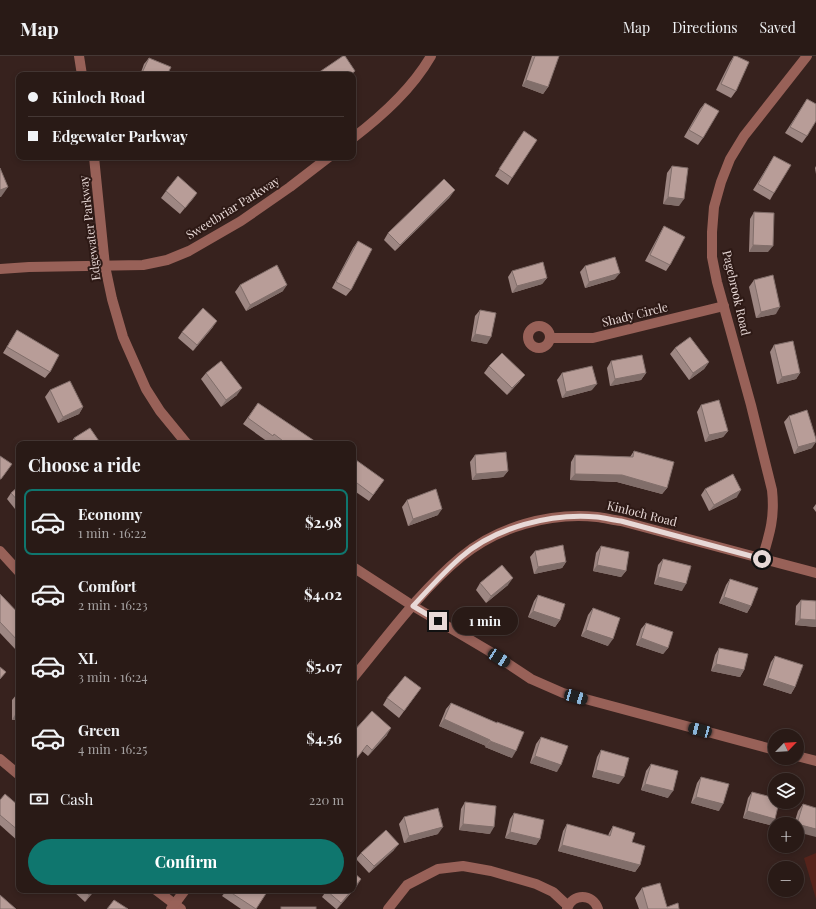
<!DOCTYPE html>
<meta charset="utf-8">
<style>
:root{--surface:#291a16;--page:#352723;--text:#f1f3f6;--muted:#a5a1a1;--line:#453835;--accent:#0f766e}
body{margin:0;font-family:"Playfair Display",serif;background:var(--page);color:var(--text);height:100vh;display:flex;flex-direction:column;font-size:15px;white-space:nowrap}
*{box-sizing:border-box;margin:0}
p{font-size:13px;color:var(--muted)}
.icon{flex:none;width:22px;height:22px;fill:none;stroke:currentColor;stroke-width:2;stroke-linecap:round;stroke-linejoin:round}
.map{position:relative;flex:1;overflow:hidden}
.drawer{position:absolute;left:16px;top:385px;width:340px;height:452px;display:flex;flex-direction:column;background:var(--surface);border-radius:8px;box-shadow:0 2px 6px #0003,0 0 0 1px var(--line)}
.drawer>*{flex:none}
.top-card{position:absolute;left:16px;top:16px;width:340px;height:88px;border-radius:8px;box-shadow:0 2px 6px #0003,0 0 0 1px var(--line);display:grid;align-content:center;height:88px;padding:0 12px;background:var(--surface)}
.needle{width:26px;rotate:65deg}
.fabs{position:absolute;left:768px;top:673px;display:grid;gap:8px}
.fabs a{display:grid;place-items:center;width:36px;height:36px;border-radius:50%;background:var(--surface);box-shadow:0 2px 6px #0003,0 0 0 1px var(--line);font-size:20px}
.end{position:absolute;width:18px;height:18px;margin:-9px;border:5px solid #e8d9d7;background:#111;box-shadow:0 0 0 2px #111}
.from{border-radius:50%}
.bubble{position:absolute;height:28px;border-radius:14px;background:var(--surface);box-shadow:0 2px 6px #0003,0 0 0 1px var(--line);font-size:13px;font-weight:700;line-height:28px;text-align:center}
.car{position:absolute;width:12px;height:24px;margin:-12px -6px;border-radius:5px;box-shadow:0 0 3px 1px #0007;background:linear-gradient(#222 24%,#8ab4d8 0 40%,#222 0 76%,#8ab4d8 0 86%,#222 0)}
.top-card b{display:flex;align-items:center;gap:14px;height:38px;font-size:15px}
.top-card b+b{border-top:1px solid var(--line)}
.top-card i{width:10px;height:10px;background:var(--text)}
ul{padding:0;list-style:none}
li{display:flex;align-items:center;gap:12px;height:66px;margin:0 8px 6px;padding:0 4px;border:2px solid transparent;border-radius:8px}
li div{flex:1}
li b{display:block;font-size:15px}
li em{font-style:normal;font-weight:700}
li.selected{border-color:var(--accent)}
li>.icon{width:36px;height:36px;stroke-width:1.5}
h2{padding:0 12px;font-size:18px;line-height:48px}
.pay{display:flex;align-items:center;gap:10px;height:44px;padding:0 12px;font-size:15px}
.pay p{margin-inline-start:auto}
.primary-button{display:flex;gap:8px;margin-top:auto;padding:8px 12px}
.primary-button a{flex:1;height:46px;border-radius:24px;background:var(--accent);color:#fff;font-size:16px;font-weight:700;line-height:46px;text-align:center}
header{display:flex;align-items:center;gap:24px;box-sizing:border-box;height:56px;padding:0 20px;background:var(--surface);border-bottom:1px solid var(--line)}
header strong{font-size:19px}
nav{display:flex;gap:22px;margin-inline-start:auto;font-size:14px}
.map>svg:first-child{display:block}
.green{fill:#56231b}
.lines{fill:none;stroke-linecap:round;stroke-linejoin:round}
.minor{stroke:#986158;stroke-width:10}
.wall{fill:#9e8783}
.shaded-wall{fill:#816e6a}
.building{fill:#b89d98;stroke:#816e6a}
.route{stroke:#e8d9d7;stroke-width:5}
.labels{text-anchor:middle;stroke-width:4;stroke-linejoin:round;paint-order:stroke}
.street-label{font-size:12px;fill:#e8d9d7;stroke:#2d1915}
</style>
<header>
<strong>Map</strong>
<nav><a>Map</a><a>Directions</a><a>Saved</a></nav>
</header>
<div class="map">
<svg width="816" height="853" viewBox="0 0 816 853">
<rect width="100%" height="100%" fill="#37221e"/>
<polygon class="green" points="816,797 816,843 804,802"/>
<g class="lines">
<g class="minor">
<polyline points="79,0 82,19"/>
<path d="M 353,82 C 383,59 412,33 431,0"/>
<polyline points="94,101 105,210 112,243 123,281 146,333 160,355 187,388"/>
<polyline points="0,213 29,211 143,209 167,204 189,195 241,165 290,131 329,101"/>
<circle cx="539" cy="281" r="11"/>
<polyline points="551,282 593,282 724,250"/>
<polyline points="0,495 19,516"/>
<path d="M 762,503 C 770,477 775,461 772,434 L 751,349 L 717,226 L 712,201 L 712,176 L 714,151 L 721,126 L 730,103 L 744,80 L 807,0"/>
<polyline points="353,511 413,550 489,595 531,623 563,637 775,694"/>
<path d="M 353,622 C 387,581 420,535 461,501 C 497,471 550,456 597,461 C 605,462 613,464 621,465 L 816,517"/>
<polyline points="797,700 816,705"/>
<polyline points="0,703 19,719"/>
<polyline points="156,834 181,853"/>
<polyline points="171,853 185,834"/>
<polyline points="388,853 407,829 438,813 463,810 491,815 536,828 553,836 568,850"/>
<path d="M 567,853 C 572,837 593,837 598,853"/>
</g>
</g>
<g class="wall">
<polygon points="532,0 559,0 548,31 543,38 522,30"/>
<polygon points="734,0 736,35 731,42 716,34 730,6"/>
<polygon points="149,2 167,19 140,19 144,8"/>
<polygon points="807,43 807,80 802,87 785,77"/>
<polygon points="705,47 703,82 698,89 684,81 700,53"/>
<polygon points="519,82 512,122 508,129 495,120"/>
<polygon points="774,100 774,137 770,144 753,134"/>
<polygon points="672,110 679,150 663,148 667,117"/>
<polygon points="816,110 816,118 815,112"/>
<polygon points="166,135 197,137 180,158 161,142"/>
<polygon points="450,141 395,195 384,184 388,177"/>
<polygon points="754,156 768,196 749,196 750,163"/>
<polygon points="664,170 670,209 666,215 645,205 660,177"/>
<polygon points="358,185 351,234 346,240 332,232 353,192"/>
<polygon points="585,210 615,223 585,232 580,216"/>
<polygon points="512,215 547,222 542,228 512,237 508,221"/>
<polygon points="754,224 776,258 756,262 749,231"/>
<polygon points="240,229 283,235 246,255 235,236"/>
<polygon points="480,254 487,288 471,285 475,260"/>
<polygon points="213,271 193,295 178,282 182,276"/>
<polygon points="17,274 50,316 45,322 3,297"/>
<polygon points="774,289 800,317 796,323 777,328 770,296"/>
<polygon points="675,292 709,306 704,313 689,324 670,298"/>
<polygon points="611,305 646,317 641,324 610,330 607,312"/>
<polygon points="489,310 520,325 507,339 484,317"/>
<polygon points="206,317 237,339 221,351 201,323"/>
<polygon points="562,317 592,334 562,342 557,324"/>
<polygon points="50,334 83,351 79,358 58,367 45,341"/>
<polygon points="258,347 319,388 273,388 269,385 268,386 243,368"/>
<polygon points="701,349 728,375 723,381 705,386 697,356"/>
<polygon points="789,360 812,392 794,398 784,366"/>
<polygon points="74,382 101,388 70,388"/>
<polygon points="634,395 667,432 662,438 617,426 570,424 571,406 575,399 630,401"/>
<polygon points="475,399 508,415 503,421 472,424 470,406"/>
<polygon points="353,408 384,424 369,445 353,434"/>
<polygon points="19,430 19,458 7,443 11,437"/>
<polygon points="705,433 737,441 709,455 701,439"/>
<polygon points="407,444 438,459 408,470 402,451"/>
<polygon points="816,448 816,456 813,452"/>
<polygon points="601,490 626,515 621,521 593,515 596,497"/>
<polygon points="535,495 566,506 562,512 534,518 530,501"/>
<polygon points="663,503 682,535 654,528 658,509"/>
<polygon points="730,523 751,550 747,557 719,547 726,529"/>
<polygon points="480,527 508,529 486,547 476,534"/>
<polygon points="0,538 19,558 19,590 16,594 0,577"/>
<polygon points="538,539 560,564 555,571 528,561 534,545"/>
<polygon points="801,544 816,545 816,571 795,569 796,550"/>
<polygon points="593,552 608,590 581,580 588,559"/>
<polygon points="646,567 668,592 663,598 636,589 641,573"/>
<polygon points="719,592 744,614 740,621 711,615 715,599"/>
<polygon points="775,600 795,631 791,638 763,629 771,606"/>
<polygon points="421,632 399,662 383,649 387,642"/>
<polygon points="17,638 19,638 19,664 12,664 12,644"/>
<polygon points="451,647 497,667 512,702 485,691 486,690 439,670 446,653"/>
<polygon points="353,676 387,679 368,700 362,695 353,707"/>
<polygon points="541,681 557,716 530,707 536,688"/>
<polygon points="601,694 619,728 592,721 597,701"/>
<polygon points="651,708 668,742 641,734 646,715"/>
<polygon points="701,721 719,755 691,747 697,727"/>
<polygon points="752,736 770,769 743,762 748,742"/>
<polygon points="0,744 19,750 19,786 0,769"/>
<polygon points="465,746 490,778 459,774 461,753"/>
<polygon points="803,748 797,776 797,768 794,768 798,755"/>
<polygon points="514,757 540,783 536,789 505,782 510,763"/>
<polygon points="404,761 438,778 404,787 399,768"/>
<polygon points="567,768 608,780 609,777 613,770 632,786 640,809 635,816 558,795 563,775"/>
<polygon points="394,794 369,817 356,803 361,797"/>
<polygon points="357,830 337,853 336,853 322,841 327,834"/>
<polygon points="642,832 667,851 679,853 639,853 635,842"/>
<polygon points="72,834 95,834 85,846"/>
<polygon points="227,834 264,834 256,853 241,853 222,840"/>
</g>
<g class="shaded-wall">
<polygon points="526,24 548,31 543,38 522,30"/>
<polygon points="8,131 1,141 0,141 0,134"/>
<polygon points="455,134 450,141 395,195 400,189"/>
<polygon points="197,137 193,143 180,158 185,152"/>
<polygon points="668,141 684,143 679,150 663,148"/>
<polygon points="753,189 773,190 768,196 749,196"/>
<polygon points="620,217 615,223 585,232 589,226"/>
<polygon points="547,222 542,228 512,237 517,230"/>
<polygon points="287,229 283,235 246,255 250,249"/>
<polygon points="780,251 776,258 756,262 761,256"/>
<polygon points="217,265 213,271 193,295 197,289"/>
<polygon points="475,278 491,281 487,288 471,285"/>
<polygon points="709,306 704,313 689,324 693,317"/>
<polygon points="646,317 641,324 610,330 615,323"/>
<polygon points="800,317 796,323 777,328 782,321"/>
<polygon points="525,319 520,325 507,339 512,332"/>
<polygon points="597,328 592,334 562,342 566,336"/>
<polygon points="242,332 237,339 221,351 226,344"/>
<polygon points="83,351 79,358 58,367 63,361"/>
<polygon points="728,375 723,381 705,386 709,379"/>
<polygon points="816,386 812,392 794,398 798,391"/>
<polygon points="508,415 503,421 472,424 476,418"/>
<polygon points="575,418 622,419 667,432 662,438 617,426 570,424"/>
<polygon points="741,434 737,441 709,455 714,449"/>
<polygon points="442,453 438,459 408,470 413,463"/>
<polygon points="566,506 562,512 534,518 538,511"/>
<polygon points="597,509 626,515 621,521 593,515"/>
<polygon points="658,521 686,528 682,535 654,528"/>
<polygon points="513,522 508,529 486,547 491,540"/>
<polygon points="724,541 751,550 747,557 719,547"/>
<polygon points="533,555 560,564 555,571 528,561"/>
<polygon points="800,563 816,564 816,571 795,569"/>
<polygon points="586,574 613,583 608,590 581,580"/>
<polygon points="641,582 668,592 663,598 636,589"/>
<polygon points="716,608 744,614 740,621 711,615"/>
<polygon points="768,622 795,631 791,638 763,629"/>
<polygon points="16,657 19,657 19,664 12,664"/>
<polygon points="444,663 490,684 486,690 439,670"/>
<polygon points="391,672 387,679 368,700 372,694"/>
<polygon points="490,685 516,695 512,702 485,691"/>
<polygon points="535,700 561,709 557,716 530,707"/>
<polygon points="596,714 624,721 619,728 592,721"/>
<polygon points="645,728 673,735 668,742 641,734"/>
<polygon points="696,741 723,748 719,755 691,747"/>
<polygon points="747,755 775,763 770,769 743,762"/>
<polygon points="463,768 494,771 490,778 459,774"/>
<polygon points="797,768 816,773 816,781 797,776"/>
<polygon points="443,771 438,778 404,787 409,780"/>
<polygon points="510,776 540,783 536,789 505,782"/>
<polygon points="399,788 394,794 369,817 374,810"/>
<polygon points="562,789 640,809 635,816 558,795"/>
<polygon points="361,823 357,830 337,853 341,847 352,834 353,834 353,833"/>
<polygon points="94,834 95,834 85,846 89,839"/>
</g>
<g class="building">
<polygon points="343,0 345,0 355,15 350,19 315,19"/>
<polygon points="535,0 559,0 548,31 526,24"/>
<polygon points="734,0 736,0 749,6 736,35 721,28"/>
<polygon points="149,2 171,11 167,19 141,19"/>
<polygon points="807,43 816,48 816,65 807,80 790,71"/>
<polygon points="705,47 719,55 703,82 689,74"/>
<polygon points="524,75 537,84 512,122 499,113"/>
<polygon points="774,100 791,109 774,137 758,128"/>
<polygon points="672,110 688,112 684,143 668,141"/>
<polygon points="0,112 8,131 0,134"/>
<polygon points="178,120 197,137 185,152 166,135"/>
<polygon points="444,123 455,134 400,189 388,177"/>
<polygon points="754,156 774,157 773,190 753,189"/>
<polygon points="664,170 685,181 670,209 650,199"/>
<polygon points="358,185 372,193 351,234 336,226"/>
<polygon points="615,201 620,217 589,226 585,210"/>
<polygon points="543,206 547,222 517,230 512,215"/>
<polygon points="277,209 287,229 250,249 240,229"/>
<polygon points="773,219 780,251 761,256 754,224"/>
<polygon points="203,252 217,265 197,289 182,276"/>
<polygon points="480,254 496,257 491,281 475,278"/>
<polygon points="17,274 59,299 50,316 7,291"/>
<polygon points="690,281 709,306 693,317 675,292"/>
<polygon points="793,285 800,317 782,321 774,289"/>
<polygon points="502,297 525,319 512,332 489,310"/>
<polygon points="642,299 646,317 615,323 611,305"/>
<polygon points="221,305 242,332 226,344 206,317"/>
<polygon points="592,310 597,328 566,336 562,317"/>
<polygon points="70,325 83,351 63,361 50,334"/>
<polygon points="719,344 728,375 709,379 701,349"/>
<polygon points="258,347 319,388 287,388 274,378 273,380 248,362"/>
<polygon points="807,354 816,383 816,386 798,391 789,360"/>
<polygon points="90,372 101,388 78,388 74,382"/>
<polygon points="634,395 674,406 667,432 622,419 575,418 575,399 633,401"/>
<polygon points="506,396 508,415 476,418 475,399"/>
<polygon points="0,400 12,408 1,423 0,423"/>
<polygon points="356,404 384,424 373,439 353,424 353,408"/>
<polygon points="733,418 741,434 714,449 705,433"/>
<polygon points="19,430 19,446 11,437"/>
<polygon points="436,433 442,453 413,463 407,444"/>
<polygon points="563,489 566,506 538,511 535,495"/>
<polygon points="601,490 629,496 626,515 597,509"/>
<polygon points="663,503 691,510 686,528 658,521"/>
<polygon points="502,509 513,522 491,540 480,527"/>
<polygon points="730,523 758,532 751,550 724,541"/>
<polygon points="0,538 19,558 19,586 0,566"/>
<polygon points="538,539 565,548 560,564 533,555"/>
<polygon points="801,544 816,545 816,564 800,563"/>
<polygon points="593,552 620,562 613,583 586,574"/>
<polygon points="646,567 673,576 668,592 641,582"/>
<polygon points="719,592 748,598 744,614 716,608"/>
<polygon points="775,600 803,609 795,631 768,622"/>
<polygon points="0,611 6,616 0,623"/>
<polygon points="405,620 421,632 404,655 387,642"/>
<polygon points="17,638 19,638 19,657 16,657"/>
<polygon points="451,647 497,667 497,666 524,676 516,695 490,685 490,684 444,663"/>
<polygon points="372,655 391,672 372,694 367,689 353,707 353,676"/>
<polygon points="541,681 568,690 561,709 535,700"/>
<polygon points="601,694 629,702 624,721 596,714"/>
<polygon points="651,708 678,715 673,735 645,728"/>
<polygon points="701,721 729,728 723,748 696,741"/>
<polygon points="752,736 775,742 775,746 779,746 775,763 747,755"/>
<polygon points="5,738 19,750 19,775 0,759 0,744"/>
<polygon points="465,746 496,750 494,771 463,768"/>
<polygon points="803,748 816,752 816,773 797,768"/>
<polygon points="438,752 443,771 409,780 404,761"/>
<polygon points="514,757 544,764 540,783 510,776"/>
<polygon points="567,768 610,780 613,770 635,777 632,786 645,790 640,809 562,789"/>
<polygon points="386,774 399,788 374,810 361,797"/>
<polygon points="353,816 361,823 353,833"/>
<polygon points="660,827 667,851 678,847 679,853 648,853 642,832"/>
<polygon points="84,834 94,834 89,839"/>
<polygon points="227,834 264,834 267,836 256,853"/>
<polygon points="327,834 352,834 341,847 327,835"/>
<polygon points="0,839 16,853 0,853"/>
<polygon points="114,844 128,853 107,853"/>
<rect x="281" y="851" width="35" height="2"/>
</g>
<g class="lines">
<path class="route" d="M 438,565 L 413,550 C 428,534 443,517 460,502 C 495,471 551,457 597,461 C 605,462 613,464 621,465 L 762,503"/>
</g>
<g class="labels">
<g class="street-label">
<text transform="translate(233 152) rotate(-32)" y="4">Sweetbriar Parkway</text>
<text transform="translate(90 172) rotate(-97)" y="4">Edgewater Parkway</text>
<text transform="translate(736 237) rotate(77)" y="4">Pagebrook Road</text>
<text transform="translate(635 259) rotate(-14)" y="4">Shady Circle</text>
<text transform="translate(642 458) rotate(14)" y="4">Kinloch Road</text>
</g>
</g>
</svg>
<div class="fabs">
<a><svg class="needle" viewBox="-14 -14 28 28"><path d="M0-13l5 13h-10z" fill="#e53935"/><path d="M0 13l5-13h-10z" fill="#a5a1a1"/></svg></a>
<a><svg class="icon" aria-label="layers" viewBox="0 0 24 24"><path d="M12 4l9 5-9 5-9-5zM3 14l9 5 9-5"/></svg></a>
<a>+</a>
<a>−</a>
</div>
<i class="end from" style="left:762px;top:503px"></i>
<i class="end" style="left:438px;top:565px"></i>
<div class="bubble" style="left:452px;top:551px;width:66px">1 min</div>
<i class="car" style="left:499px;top:602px;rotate:123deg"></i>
<i class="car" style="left:576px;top:641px;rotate:106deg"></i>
<i class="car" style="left:700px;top:674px;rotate:285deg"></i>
<div class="top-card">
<b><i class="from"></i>Kinloch Road</b>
<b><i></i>Edgewater Parkway</b>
</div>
<section class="drawer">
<h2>Choose a ride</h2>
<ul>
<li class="selected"><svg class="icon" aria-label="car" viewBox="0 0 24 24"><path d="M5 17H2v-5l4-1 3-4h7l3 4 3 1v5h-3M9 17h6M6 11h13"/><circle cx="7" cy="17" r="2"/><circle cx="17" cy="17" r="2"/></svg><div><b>Economy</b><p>1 min · 16:22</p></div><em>$2.98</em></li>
<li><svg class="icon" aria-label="car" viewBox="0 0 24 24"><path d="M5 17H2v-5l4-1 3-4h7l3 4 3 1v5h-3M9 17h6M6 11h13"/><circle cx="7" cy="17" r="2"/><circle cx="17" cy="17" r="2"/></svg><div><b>Comfort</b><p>2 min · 16:23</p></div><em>$4.02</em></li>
<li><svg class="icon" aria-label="car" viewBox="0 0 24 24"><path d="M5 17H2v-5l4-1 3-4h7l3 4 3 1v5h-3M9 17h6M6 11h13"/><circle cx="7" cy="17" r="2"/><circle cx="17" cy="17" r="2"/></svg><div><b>XL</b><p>3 min · 16:24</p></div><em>$5.07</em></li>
<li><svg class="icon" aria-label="car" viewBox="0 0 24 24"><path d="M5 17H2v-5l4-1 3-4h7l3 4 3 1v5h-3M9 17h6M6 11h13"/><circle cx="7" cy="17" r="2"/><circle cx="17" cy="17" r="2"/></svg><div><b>Green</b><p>4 min · 16:25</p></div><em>$4.56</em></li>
</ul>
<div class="pay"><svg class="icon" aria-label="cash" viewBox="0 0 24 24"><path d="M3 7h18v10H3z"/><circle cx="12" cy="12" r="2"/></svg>Cash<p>220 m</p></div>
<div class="primary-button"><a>Confirm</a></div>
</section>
</div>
